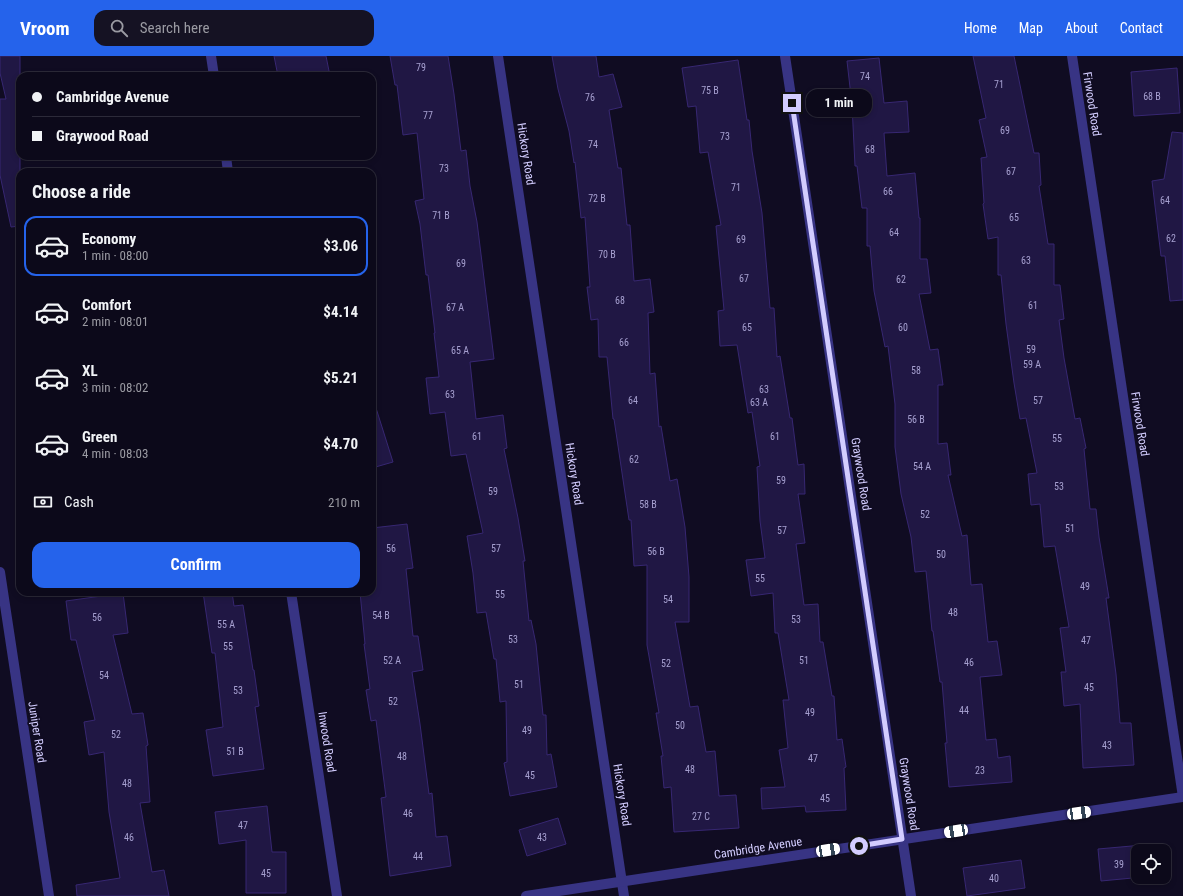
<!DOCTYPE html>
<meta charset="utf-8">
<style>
:root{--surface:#0c091a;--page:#151223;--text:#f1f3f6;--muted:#9a9aa2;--line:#2c2a39;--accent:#2563eb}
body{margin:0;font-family:"Roboto Condensed",sans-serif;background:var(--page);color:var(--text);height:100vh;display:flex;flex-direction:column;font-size:15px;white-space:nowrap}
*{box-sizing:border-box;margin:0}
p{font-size:13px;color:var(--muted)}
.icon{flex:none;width:22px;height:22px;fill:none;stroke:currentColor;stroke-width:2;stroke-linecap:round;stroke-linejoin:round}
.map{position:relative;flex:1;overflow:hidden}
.details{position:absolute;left:16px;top:112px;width:360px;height:428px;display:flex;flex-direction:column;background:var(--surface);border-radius:12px;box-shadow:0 2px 6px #0003,0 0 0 1px var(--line)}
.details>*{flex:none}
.top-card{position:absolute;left:16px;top:16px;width:360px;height:88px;border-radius:12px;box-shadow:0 2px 6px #0003,0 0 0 1px var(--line);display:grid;align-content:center;height:88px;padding:0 16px;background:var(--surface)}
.buttons{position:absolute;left:1131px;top:788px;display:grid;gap:8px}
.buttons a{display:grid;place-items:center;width:40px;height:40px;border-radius:8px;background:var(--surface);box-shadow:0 2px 6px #0003,0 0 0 1px var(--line);font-size:20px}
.end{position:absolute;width:18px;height:18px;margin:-9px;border:5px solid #d3cdff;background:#111;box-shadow:0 0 0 2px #111}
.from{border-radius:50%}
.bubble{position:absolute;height:28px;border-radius:12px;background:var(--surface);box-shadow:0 2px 6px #0003,0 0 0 1px var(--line);font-size:13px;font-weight:700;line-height:28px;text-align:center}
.car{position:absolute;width:12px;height:24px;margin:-12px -6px;border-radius:5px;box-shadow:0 0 3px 1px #0007;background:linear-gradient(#fff 24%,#345 0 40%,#fff 0 76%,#345 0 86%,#fff 0)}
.top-card b{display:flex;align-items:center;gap:14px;height:38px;font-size:15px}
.top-card b+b{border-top:1px solid var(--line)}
.top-card i{width:10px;height:10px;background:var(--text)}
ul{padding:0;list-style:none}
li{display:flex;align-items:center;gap:12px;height:60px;margin:0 8px 6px;padding:0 8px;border:2px solid transparent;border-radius:12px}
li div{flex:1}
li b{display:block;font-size:15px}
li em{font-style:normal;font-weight:700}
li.active{border-color:var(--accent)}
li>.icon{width:36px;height:36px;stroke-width:1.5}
h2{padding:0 16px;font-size:18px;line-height:48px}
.pay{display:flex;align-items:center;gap:10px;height:44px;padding:0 16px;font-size:15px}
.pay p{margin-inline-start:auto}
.cta{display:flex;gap:8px;margin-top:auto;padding:8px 16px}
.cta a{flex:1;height:46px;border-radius:12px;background:var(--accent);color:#fff;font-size:16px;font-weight:700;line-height:46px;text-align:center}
header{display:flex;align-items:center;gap:24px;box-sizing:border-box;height:56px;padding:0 20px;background:var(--accent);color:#fff}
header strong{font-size:19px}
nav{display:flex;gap:22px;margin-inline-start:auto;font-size:14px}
.search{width:280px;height:36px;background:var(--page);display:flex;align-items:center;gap:10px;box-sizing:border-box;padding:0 14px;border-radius:12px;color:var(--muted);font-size:15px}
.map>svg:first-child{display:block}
.building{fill:#201744;stroke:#372772}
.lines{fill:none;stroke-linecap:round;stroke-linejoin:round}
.minor{stroke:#383484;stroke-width:10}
.route{stroke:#d3cdff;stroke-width:5}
.labels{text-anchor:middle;stroke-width:3.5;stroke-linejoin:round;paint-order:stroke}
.number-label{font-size:10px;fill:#a6a0d0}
.street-label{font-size:12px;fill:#d3cdff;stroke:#100c22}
</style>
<header>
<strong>Vroom</strong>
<div class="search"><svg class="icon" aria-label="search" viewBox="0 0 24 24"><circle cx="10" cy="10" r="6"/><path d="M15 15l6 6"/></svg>Search here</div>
<nav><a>Home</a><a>Map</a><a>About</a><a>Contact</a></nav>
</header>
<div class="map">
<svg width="1183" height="840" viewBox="0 0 1183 840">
<rect width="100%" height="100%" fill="#100c22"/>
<g class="building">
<polygon points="0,0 20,0 20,170 11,171 0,119 0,43 6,43 0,17"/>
<polygon points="274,0 326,0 330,20 278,20"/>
<polygon points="390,0 448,0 454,38 461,95 466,94 470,130 477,166 494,303 470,306 476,363 503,359 507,392 504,393 518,462 525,505 523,505 529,565 531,564 536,588 543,659 546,659 547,699 551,698 557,731 510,740 504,707 507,706 506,645 500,646 496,603 494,603 486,556 477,557 473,517 467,480 483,477 466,398 451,400 445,356 430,358 426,322 439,321 434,277 435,277 428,219 426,219 420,168 415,145 424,143 417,77 403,79 397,29 395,29"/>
<polygon points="552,0 596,0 599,21 613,18 622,51 609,54 618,112 621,112 627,169 630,169 634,225 650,223 654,256 648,257 650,318 655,317 659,371 661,370 670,425 677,423 685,471 689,521 689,566 675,566 690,651 698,650 706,696 715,695 719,740 736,739 739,772 674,776 671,731 664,732 661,700 663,700 656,657 659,657 647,589 647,509 634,510 631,464 629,464 614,363 613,363 607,301 599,301 598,263 591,264 587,231 590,231 585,161 581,162 575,106 574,107 569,75 558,33"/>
<polygon points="973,0 1014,0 1034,97 1039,97 1041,129 1039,130 1048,188 1054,188 1054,229 1060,229 1064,263 1059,264 1064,302 1075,363 1080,362 1086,392 1084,393 1090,453 1096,453 1099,481 1109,542 1106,542 1116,618 1120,667 1131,667 1134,709 1083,712 1080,648 1064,650 1061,616 1066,616 1060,572 1069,571 1055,490 1044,491 1040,448 1031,449 1028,418 1037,417 1026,362 1020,363 1014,327 1006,268 1001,219 998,219 998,181 988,183 983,148 984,147 981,102 987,101 979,64 986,62"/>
<polygon points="879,2 884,47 907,45 909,76 884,77 887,120 915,117 919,162 920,162 920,203 927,203 931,237 919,238 930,294 938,293 943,329 938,329 938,388 947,387 951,419 948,419 962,480 967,479 971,529 982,528 988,586 997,585 1002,619 980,621 986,684 996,683 998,702 1010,700 1012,726 949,731 945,687 947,687 942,626 940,626 933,575 932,575 926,515 915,516 911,481 901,438 895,391 895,348 888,290 885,291 874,235 870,190 867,190 867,152 862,152 857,110 855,110 852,49 847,5"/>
<polygon points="738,4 747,64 749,64 752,95 762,157 770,252 774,252 777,301 780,300 790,362 792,362 798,409 804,408 805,438 798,438 805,487 796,488 804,549 818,548 820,586 823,586 832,640 834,640 837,684 842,683 846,711 844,712 846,754 806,756 805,750 762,753 761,732 785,731 779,694 788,692 783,644 789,644 778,577 775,577 773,537 751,540 746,504 765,502 760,465 757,411 760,410 752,356 748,357 737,289 720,290 718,255 724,254 716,170 721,169 708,96 700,97 696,50 688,51 682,12"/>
<polygon points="1177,12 1180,57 1134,60 1131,16"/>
<polygon points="1172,76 1183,77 1183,244 1170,245 1165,200 1161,200 1152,125 1164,123"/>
<polygon points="376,352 393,406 372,412 372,353"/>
<polygon points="407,468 413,512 406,513 413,580 418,580 423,614 412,616 420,668 429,738 432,737 436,781 447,780 451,810 390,820 381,742 386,741 376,664 371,665 366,634 370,633 364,588 365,588 360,536 372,536 372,472"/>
<polygon points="203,536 232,536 234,550 243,549 253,614 254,614 259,650 255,651 264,713 213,720 206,674 223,671 215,597 212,597"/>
<polygon points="123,537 128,577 113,579 132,658 143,657 148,689 146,690 150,746 140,747 152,816 164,814 169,840 77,840 76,829 120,822 109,756 104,696 89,699 84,666 95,664 76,584 71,584 66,545"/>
<polygon points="267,750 272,796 286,796 286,837 246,837 246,784 219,788 215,756"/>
<polygon points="558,762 566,788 527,800 519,774"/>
<polygon points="1143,789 1143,795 1138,795 1138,821 1143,821 1101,825 1098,793"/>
<polygon points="1021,804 1025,832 967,840 963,812"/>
</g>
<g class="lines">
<g class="minor">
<polyline points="211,0 214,20"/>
<polyline points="498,0 624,840"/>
<polyline points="785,0 911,840"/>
<polyline points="1072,0 1183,741"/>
<polyline points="226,100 228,116"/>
<polyline points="0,516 49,840"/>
<polyline points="291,536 337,840"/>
<polyline points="526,840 1183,741"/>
</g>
</g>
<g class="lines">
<polyline class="route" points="792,47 902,783 859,790"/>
</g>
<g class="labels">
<g class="number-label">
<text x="421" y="15">79</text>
<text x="865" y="24">74</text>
<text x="999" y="32">71</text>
<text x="710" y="38">75 B</text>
<text x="1152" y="44">68 B</text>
<text x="590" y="45">76</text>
<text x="428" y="63">77</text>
<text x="1005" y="78">69</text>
<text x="725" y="84">73</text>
<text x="593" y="92">74</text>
<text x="870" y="97">68</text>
<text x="444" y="116">73</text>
<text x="1011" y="119">67</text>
<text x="736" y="135">71</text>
<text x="888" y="139">66</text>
<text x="597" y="146">72 B</text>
<text x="1165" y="148">64</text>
<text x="441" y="163">71 B</text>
<text x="1014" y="165">65</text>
<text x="894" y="180">64</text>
<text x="1171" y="186">62</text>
<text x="741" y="187">69</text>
<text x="607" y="202">70 B</text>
<text x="1026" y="208">63</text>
<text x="461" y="211">69</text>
<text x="744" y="226">67</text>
<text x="901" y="227">62</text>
<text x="620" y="248">68</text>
<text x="1033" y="253">61</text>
<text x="455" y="255">67 A</text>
<text x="747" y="275">65</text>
<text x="903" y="275">60</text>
<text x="624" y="290">66</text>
<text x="1031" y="297">59</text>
<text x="460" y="298">65 A</text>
<text x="1032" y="312">59 A</text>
<text x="916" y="318">58</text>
<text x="764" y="337">63</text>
<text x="450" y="342">63</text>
<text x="633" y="348">64</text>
<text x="1038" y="348">57</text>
<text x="759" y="350">63 A</text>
<text x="916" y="367">56 B</text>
<text x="477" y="384">61</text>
<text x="775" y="384">61</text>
<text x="1057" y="386">55</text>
<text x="634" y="407">62</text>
<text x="922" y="414">54 A</text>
<text x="781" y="428">59</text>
<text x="1059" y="434">53</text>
<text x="493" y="439">59</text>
<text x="648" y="452">58 B</text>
<text x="925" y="462">52</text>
<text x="1070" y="476">51</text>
<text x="782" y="478">57</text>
<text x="391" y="496">56</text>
<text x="496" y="496">57</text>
<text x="656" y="499">56 B</text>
<text x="941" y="502">50</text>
<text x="760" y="526">55</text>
<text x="1085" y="534">49</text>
<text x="500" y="542">55</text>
<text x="668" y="547">54</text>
<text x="953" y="560">48</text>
<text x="381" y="563">54 B</text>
<text x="97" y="565">56</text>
<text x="796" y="567">53</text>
<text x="226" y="572">55 A</text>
<text x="513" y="587">53</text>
<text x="1086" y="588">47</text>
<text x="228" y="594">55</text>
<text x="392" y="608">52 A</text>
<text x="804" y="608">51</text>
<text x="969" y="610">46</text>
<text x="666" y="611">52</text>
<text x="104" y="623">54</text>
<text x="519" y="632">51</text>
<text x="1089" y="635">45</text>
<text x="238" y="638">53</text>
<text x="393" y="649">52</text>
<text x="964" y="658">44</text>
<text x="810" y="660">49</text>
<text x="680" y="673">50</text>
<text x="527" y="678">49</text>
<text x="116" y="682">52</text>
<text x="1107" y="693">43</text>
<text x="235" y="699">51 B</text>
<text x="402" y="704">48</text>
<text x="813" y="706">47</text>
<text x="690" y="717">48</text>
<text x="980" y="718">23</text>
<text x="530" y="723">45</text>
<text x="127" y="731">48</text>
<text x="825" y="746">45</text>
<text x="408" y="761">46</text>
<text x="701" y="764">27 C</text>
<text x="243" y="773">47</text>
<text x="129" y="785">46</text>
<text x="542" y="785">43</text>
<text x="418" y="804">44</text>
<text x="1119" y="812">39</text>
<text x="266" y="821">45</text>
<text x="994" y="826">40</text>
</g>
<g class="street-label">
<text transform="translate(1092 48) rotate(81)" y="4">Firwood Road</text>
<text transform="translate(526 98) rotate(81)" y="4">Hickory Road</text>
<text transform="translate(1140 368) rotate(81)" y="4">Firwood Road</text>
<text transform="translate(574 418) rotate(81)" y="4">Hickory Road</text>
<text transform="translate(861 418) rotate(81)" y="4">Graywood Road</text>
<text transform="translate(37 676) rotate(81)" y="4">Juniper Road</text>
<text transform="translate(327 686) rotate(81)" y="4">Inwood Road</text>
<text transform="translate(909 738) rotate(81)" y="4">Graywood Road</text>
<text transform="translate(622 739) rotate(81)" y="4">Hickory Road</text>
<text transform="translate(758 792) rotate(-9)" y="4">Cambridge Avenue</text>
</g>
</g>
</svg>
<div class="buttons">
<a><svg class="icon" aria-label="locate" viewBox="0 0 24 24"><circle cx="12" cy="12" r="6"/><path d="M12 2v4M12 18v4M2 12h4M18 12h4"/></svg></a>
</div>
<i class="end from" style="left:859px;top:790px"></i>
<i class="end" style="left:792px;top:47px"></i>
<div class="bubble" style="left:806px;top:33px;width:66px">1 min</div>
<i class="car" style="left:1079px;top:757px;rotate:82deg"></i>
<i class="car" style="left:956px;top:775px;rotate:261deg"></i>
<i class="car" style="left:828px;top:794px;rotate:81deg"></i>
<div class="top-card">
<b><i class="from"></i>Cambridge Avenue</b>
<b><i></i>Graywood Road</b>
</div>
<section class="details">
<h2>Choose a ride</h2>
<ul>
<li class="active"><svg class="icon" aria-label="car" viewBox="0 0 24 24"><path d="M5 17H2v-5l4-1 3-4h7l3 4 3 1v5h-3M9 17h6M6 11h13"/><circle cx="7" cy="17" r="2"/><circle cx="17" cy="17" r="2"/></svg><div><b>Economy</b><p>1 min · 08:00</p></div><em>$3.06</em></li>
<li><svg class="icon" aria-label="car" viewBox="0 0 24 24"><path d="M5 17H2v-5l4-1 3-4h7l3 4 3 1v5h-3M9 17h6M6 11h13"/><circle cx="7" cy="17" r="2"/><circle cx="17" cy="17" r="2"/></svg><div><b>Comfort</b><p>2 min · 08:01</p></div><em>$4.14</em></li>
<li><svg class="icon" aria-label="car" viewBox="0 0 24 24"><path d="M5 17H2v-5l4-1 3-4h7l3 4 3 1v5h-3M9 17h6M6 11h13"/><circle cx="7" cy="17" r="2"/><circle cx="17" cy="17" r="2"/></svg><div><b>XL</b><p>3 min · 08:02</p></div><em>$5.21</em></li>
<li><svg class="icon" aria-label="car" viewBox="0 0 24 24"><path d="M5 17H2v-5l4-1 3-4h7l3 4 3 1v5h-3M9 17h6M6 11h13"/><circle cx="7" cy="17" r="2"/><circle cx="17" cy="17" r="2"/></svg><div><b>Green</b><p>4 min · 08:03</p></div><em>$4.70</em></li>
</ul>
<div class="pay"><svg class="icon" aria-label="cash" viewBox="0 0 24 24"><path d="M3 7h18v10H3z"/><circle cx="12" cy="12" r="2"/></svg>Cash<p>210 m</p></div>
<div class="cta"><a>Confirm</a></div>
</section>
</div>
